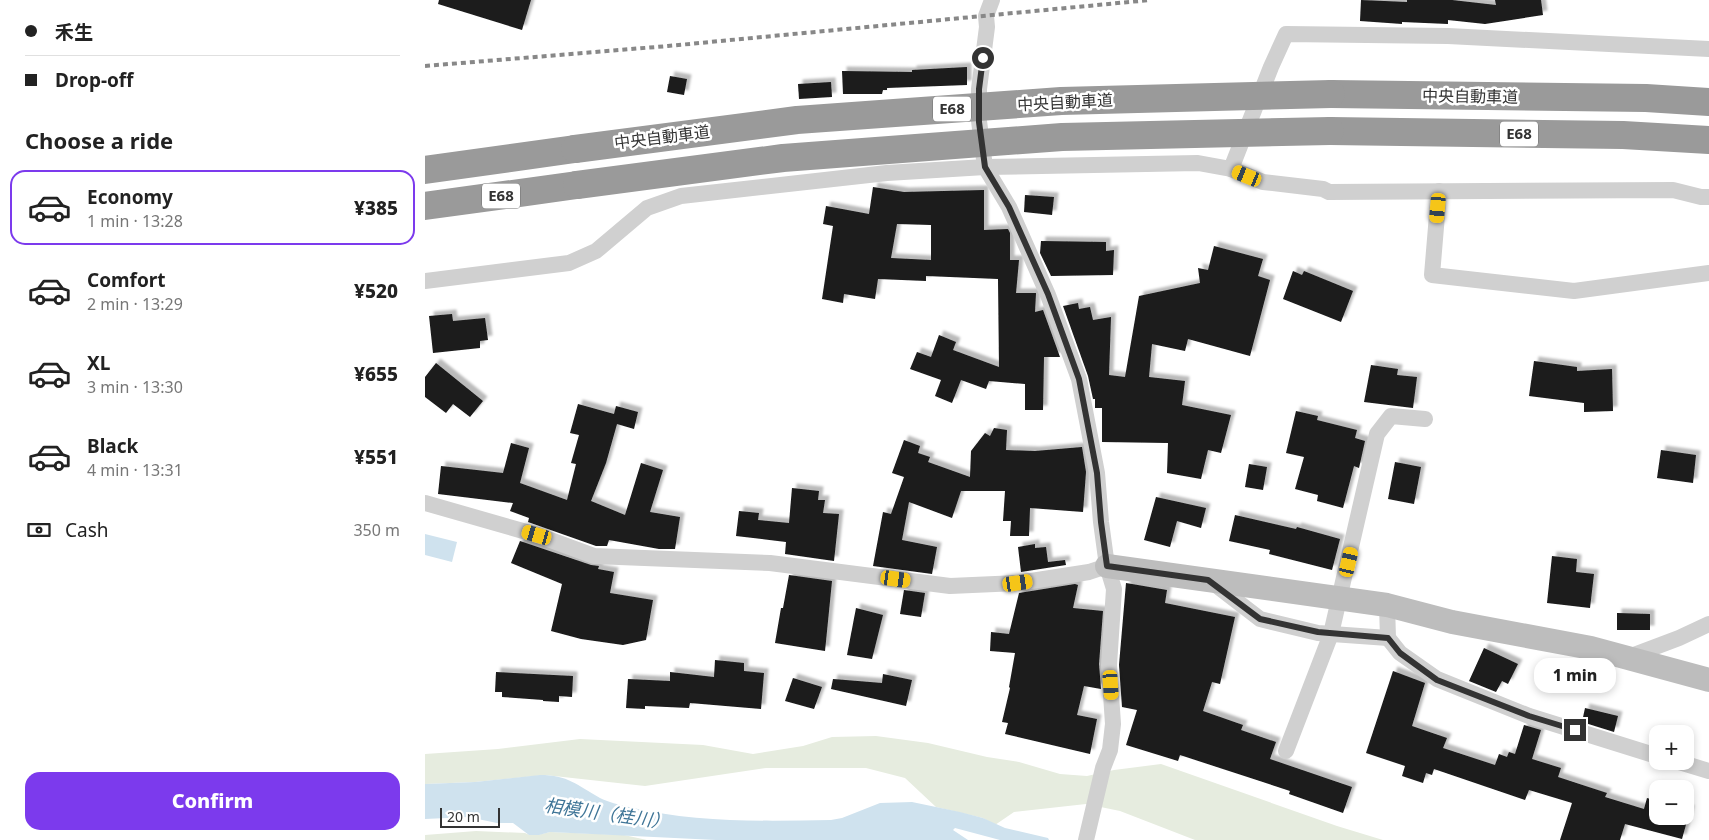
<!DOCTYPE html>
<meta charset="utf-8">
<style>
:root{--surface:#fff;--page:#f2f2f2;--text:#222;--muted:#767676;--line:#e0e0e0;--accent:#7c3aed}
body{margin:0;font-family:"Noto Sans","Noto Sans JP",sans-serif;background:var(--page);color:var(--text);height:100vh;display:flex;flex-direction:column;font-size:19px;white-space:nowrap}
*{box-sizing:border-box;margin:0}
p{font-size:16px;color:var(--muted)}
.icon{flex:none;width:28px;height:28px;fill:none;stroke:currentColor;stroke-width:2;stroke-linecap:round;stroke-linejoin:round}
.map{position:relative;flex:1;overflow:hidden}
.sheet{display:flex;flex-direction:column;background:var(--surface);width:425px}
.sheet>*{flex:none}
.hud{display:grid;align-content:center;height:110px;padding:0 25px;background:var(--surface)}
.fabs{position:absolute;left:1224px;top:725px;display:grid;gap:10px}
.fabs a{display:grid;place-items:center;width:45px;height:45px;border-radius:10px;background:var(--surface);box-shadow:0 2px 8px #0003;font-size:25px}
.scale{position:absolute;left:15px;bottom:12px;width:60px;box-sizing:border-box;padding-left:5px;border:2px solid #333;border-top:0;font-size:14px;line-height:18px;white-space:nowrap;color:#333;-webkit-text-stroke:4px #fff;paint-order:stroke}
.end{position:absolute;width:22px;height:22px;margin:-11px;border:6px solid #333;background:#fff;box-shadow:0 0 0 2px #fff}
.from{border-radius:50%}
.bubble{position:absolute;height:35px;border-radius:15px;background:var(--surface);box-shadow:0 2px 8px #0003;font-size:16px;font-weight:800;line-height:35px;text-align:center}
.car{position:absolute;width:15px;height:30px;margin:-15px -8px;border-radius:6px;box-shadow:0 0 4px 1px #0007;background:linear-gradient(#f5c518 24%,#345 0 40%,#f5c518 0 76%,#345 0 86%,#f5c518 0)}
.hud b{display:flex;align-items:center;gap:18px;height:48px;font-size:19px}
.hud b+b{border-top:1px solid var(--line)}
.hud i{width:12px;height:12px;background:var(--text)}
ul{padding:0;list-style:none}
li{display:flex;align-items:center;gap:15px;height:75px;margin:0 10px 8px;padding:0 15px;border:2px solid transparent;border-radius:15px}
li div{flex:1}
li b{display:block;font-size:19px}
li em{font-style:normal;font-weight:800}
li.active{border-color:var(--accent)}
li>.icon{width:45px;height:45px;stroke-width:1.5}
h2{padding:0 25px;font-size:22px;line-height:60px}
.pay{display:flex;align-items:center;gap:12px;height:55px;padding:0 25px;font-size:19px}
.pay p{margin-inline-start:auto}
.button{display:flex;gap:10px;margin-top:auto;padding:10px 25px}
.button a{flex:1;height:58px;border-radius:15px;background:var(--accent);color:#fff;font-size:20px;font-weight:800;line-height:58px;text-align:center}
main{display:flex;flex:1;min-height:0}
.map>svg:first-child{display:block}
.green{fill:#e6ecdf}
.water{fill:#cfe2ee}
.building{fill:#1a1a1a;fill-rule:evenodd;filter:url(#shadow)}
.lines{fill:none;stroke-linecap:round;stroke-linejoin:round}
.street{stroke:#d0d0d0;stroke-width:16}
.secondary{stroke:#bdbdbd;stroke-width:24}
.highway{stroke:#9a9a9a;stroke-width:28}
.rail{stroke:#888;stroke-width:4;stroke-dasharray:5 4;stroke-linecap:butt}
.highway-bridge{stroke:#9a9a9a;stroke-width:28}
.route{stroke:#333;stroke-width:6}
.labels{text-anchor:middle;stroke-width:5;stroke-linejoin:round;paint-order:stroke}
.shield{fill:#fff;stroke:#707070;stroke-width:1}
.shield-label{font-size:15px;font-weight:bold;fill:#333}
.street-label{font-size:16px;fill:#333;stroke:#fff}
.water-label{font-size:18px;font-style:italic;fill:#3f7597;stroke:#fff}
</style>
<main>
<section class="sheet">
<div class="hud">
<b><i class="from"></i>禾生</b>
<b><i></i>Drop-off</b>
</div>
<h2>Choose a ride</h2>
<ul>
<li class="active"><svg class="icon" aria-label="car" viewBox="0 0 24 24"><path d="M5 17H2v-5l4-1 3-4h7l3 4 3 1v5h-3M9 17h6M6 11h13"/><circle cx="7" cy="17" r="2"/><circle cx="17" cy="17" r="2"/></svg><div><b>Economy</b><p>1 min · 13:28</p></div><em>¥385</em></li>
<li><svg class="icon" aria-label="car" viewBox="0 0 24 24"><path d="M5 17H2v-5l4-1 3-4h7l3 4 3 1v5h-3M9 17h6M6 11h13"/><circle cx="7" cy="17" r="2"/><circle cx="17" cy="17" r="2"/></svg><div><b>Comfort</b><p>2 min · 13:29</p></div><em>¥520</em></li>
<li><svg class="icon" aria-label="car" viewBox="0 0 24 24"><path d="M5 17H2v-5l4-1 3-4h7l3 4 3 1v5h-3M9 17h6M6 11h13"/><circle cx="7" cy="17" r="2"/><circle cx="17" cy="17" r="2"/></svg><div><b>XL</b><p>3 min · 13:30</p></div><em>¥655</em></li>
<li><svg class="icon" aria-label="car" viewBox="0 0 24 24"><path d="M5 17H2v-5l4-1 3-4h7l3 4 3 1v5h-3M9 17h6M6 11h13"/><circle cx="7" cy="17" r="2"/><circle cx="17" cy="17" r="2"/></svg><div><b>Black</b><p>4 min · 13:31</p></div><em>¥551</em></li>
</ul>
<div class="pay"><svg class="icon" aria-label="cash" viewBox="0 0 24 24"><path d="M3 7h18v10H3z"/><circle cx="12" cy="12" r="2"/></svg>Cash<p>350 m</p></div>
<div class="button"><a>Confirm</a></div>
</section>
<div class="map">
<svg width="1284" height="840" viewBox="0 0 1284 840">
<defs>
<filter id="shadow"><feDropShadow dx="4.5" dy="-4.5" stdDeviation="1" flood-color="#0004"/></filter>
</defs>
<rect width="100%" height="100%" fill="#fff"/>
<g class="green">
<polygon points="451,736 503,743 562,757 594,762 635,774 662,776 689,770 736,764 912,826 958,840 770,840 695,811 661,804 589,812 570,825 558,818 511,807 480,778 441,768 341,768 220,786 120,775 50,782 0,784 0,754 73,749 155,739 278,745 328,754 378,746 407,737"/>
<path d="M 51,831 L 100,833 C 108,837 116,834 125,832 L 199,835 L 222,840 L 0,840 L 0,835 Z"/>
</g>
<g class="water">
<polygon points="0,534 32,542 27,562 0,555"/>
<path d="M 115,775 C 143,775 152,785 175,798 C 183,802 194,805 204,807 C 270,823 338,821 406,820 L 417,818 L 455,803 L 487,802 L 535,812 L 558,818 L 580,828 L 623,838 L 624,840 L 575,840 L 530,828 L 528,830 L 543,840 L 291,840 L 125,832 L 114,835 L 104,835 L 88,823 L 72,823 L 43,817 L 0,819 L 0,784 L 50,782 Z"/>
</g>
<g class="building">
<polygon points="14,0 106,0 97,30 13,4"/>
<polygon points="936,0 982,2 982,0 1027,0 1071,5 1070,0 1116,0 1118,15 1060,24 1023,20 1023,24 977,22 977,24 935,21"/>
<polygon points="542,67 542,85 462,88 462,90 458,90 457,94 418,94 417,71 487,72 487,70"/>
<polygon points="245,76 262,79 259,95 242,92"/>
<polygon points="406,82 407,97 374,99 373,84"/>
<path d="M 448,187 L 479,192 L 559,190 L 559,230 L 583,229 L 585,233 L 585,260 L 594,260 L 591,293 L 611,293 L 610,312 L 618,310 L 635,357 L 619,357 L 618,410 L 600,410 L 600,384 L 564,381 L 561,389 L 536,380 L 527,403 L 510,396 L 516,380 L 485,369 L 492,352 L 506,357 L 514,335 L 531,342 L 528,350 L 574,367 L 573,279 L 501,276 L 501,281 L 453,279 L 450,299 L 419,294 L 418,303 L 397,299 L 408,226 L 398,224 L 401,206 L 444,214 ZM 472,224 L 506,225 L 506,260 L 466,258 Z"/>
<polygon points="600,195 629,197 627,215 599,212"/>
<polygon points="616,241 681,242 681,251 689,250 688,275 626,276 615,253"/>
<polygon points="789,246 838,259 833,276 845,280 825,356 763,339 760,351 727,344 724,377 760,381 757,405 806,415 796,453 783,450 776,479 742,473 743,443 677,442 677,408 670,408 670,399 668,399 663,376 638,306 653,303 654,309 665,307 668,320 686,317 684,375 700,377 714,296 775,283 773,268 783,270"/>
<polygon points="868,271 877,275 879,271 928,291 916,322 858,299"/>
<polygon points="27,314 28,321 60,318 63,340 55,341 55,348 8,353 4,316"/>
<polygon points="1109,361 1152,367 1152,371 1187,369 1188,411 1159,412 1159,403 1104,396"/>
<polygon points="11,363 58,401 45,417 28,404 21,413 0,397 0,377"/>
<polygon points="946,365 973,369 972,375 992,377 988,408 939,402"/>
<polygon points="153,404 189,414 191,406 213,412 209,429 192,424 181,463 166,501 200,515 216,463 238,470 225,512 255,517 250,549 234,549 184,540 182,546 171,546 103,522 104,518 85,511 88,503 13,494 16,466 78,473 86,443 104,448 95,483 142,500 151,464 146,463 154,435 145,433"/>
<polygon points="871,411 893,416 892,420 932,430 930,438 940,441 934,468 929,466 918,508 892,501 893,495 870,489 879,457 861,453"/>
<polygon points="569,428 582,430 581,450 610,451 657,447 661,472 658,512 605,508 604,536 585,536 586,521 578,521 580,491 536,491 527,518 484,502 477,540 512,547 507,574 448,566 458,512 466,514 479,477 467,473 479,440 495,446 493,453 505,457 503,462 545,477 546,451 560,433 565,436"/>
<polygon points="1236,450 1271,455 1268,483 1232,478"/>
<polygon points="970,462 996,467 989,504 963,499"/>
<polygon points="824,464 842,467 838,490 820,487"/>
<polygon points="367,488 394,491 393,500 400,500 398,513 414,514 409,561 360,554 361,542 311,536 314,511 334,513 333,520 364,523"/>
<polygon points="731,497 781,508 776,528 752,521 745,547 719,540"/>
<polygon points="810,515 871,529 872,527 915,539 907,570 844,554 845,550 804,541"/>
<polygon points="95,541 166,565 174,566 173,569 189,572 185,593 228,600 221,640 198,645 156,639 126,631 137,584 86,563"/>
<polygon points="610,544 610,548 621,547 623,562 640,560 641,565 596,572 593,547"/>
<polygon points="1127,556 1152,559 1151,572 1169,574 1165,608 1122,603"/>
<polygon points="364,575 407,581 400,651 350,643 356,608 358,608"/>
<polygon points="701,583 742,590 740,603 810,617 795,684 787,682 778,711 818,725 816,730 851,742 845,759 927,787 918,813 864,794 865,791 755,755 753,761 701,745 712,710 697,707 694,665"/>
<polygon points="650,584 653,585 648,608 678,611 674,664 676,689 659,686 652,715 672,719 665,754 580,734 583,723 577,722 585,688 584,687 590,653 565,651 566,632 584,634 594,593"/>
<polygon points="479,590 500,593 496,617 475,614"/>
<polygon points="431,608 458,615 447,659 422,655"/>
<polygon points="1192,613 1225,614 1225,630 1192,630"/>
<polygon points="1059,648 1093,664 1083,684 1077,681 1071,692 1044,681"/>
<polygon points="290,660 319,663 319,671 339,673 336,709 265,703 264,708 220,706 220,709 201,708 203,679 245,681 245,672 289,677"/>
<polygon points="968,671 1000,683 987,726 1022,738 1018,748 1070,765 1074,754 1082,757 1084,752 1090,754 1099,725 1116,730 1107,759 1136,768 1133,777 1182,793 1180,797 1219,809 1222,798 1232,801 1232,816 1260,816 1260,808 1265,810 1257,839 1200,824 1195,840 1135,840 1147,803 1104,790 1100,800 1009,769 1007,775 1001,773 998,783 977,776 980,766 941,753"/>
<polygon points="71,672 148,676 147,697 134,696 134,702 118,701 118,700 77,697 77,692 70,692"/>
<polygon points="458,674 487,680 481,706 406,689 408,679 457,683"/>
<polygon points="368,678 397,687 389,709 360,701"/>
<polygon points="1160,708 1193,716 1189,732 1157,722"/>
</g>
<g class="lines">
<g class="street">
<polyline points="567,0 561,16 562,27 554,89 554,121 560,167 584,207 623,295 654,379 672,473 676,522 682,566 689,589 684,665 688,724 685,750 678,768 661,840"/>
<polyline points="806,169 846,67 861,34 1023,36 1284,49"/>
<polyline points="1014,191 1007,275 1149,291 1284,273"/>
<polyline points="0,281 144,263 171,251 222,208 256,196 462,173 560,167 773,163 806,169 838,182 898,189 904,192 1248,190 1276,197 1284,197"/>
<polyline points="0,503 112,535 169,556 345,563 525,586 593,583 664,572 682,566"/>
<polyline points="787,582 835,619 893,633 963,638"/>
<polyline points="962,605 963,638 975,653 1012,679 1104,716 1232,756"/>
<polyline points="1201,658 1254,638 1284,624"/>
<polyline points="861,751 906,634 952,434 966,416 1000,419"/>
<polyline points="1251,761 1284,771"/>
</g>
<polyline class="secondary" points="682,566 962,605 1027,622 1166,648 1284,680"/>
<g class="highway">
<polyline points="906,94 1221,98 1284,102"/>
<polyline points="905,131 1198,135 1284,140"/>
<polyline points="0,170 150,149"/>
<polyline points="0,206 152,185"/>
</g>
<polyline class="rail" points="0,66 243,46 725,0"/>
<g class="highway-bridge">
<polyline points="150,149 372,120 636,101 906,94"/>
<polyline points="152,185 358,158 637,137 905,131"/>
</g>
</g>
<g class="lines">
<polyline class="route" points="558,58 554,89 554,122 560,167 584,207 623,294 654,379 672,473 676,522 682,566 783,580 835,619 893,632 963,638 975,653 1012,680 1104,716 1150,730"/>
</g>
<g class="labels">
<g class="shield">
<rect x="508" y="96.5" width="38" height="25" rx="4"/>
<rect x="1075" y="121.5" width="38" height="25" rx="4"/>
<rect x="57" y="183.5" width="38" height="25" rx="4"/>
</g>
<g class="shield-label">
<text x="527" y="114">E68</text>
<text x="1094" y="139">E68</text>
<text x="76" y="201">E68</text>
</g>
<g class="street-label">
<text transform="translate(1045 96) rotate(1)" y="6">中央自動車道</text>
<text transform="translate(640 102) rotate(-3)" y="6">中央自動車道</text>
<text transform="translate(237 137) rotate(-7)" y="6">中央自動車道</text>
</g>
<g class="water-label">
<text transform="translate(182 814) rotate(8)" y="6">相模川（桂川）</text>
</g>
</g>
</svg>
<div class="fabs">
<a>+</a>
<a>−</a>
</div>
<div class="scale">20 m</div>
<i class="end from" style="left:558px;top:58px"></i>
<i class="end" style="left:1150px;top:730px"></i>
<div class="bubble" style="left:1109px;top:658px;width:82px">1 min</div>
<i class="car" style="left:822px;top:176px;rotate:292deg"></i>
<i class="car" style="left:1013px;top:208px;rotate:185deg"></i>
<i class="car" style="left:112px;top:535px;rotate:286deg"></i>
<i class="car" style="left:924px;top:562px;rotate:13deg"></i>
<i class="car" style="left:471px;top:579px;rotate:98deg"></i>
<i class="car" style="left:593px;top:583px;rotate:82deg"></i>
<i class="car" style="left:686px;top:685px;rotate:176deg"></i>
</div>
</main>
